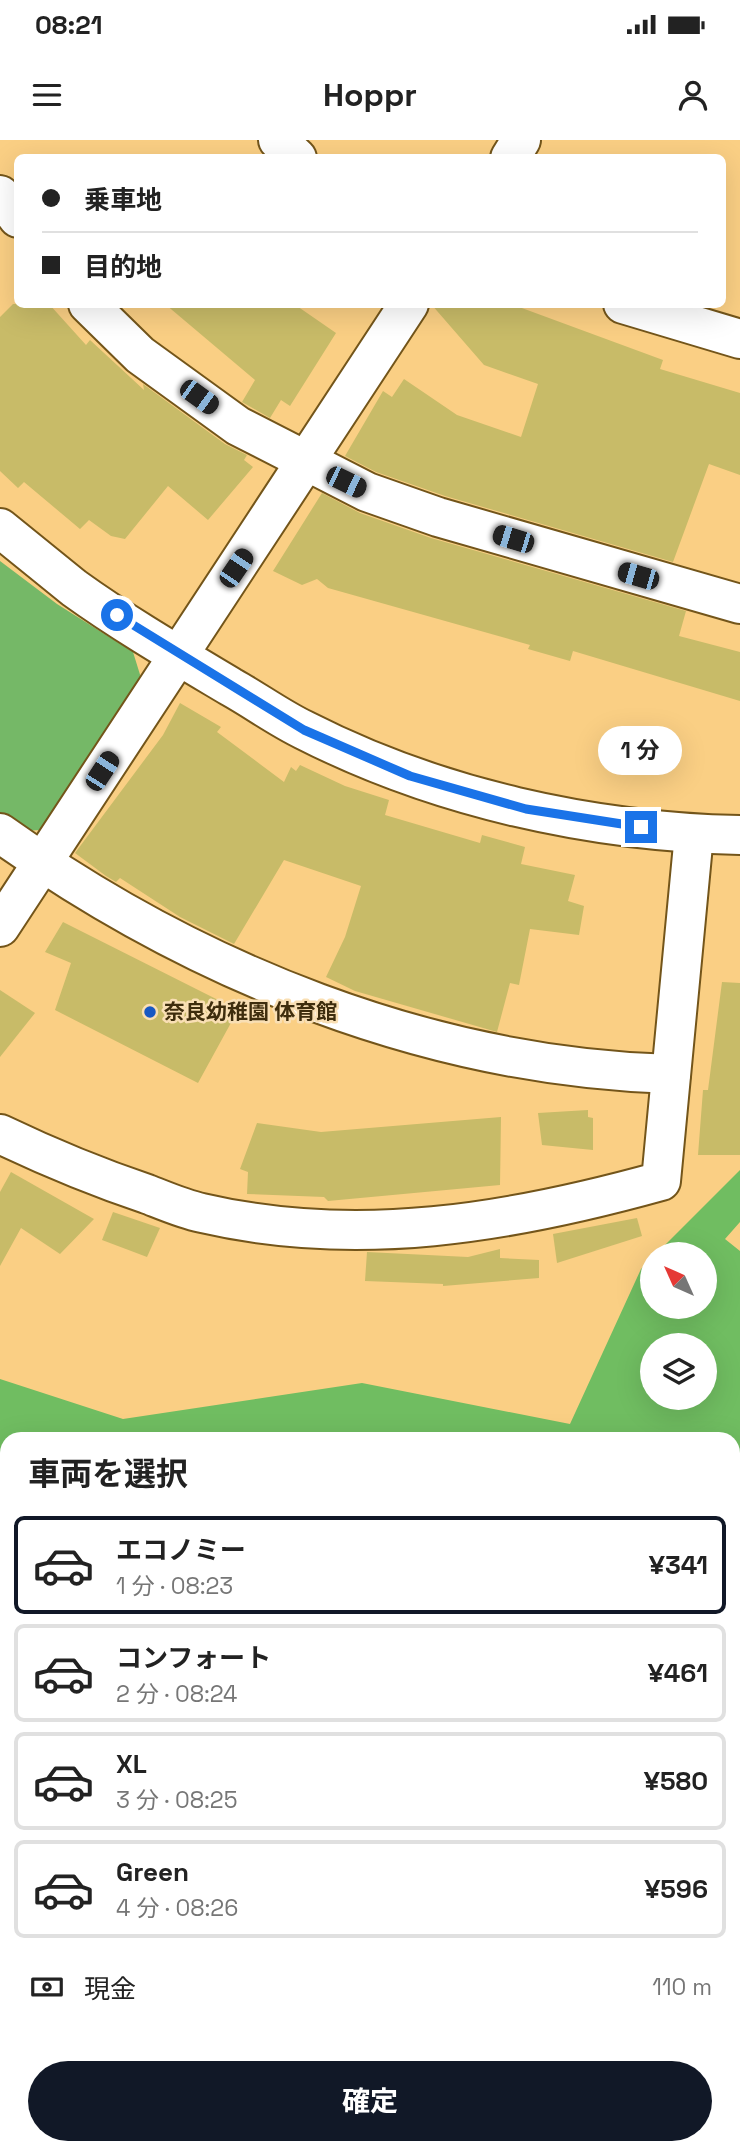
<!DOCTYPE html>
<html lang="ja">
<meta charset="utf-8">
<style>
:root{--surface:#fff;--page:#f6f6f6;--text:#222;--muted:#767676;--line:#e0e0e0;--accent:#111827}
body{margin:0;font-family:"Space Grotesk","Noto Sans JP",sans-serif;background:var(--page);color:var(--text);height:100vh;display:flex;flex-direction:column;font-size:26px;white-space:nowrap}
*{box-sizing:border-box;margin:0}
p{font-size:23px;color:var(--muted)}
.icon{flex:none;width:38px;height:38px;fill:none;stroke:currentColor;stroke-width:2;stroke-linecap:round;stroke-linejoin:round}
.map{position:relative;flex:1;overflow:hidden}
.side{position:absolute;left:0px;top:1292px;width:740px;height:723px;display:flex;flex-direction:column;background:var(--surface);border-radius:21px 21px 0 0;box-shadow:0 7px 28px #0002}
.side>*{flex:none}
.top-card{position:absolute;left:14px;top:14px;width:712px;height:154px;border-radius:10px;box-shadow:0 7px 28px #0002;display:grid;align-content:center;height:154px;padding:0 28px;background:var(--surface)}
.needle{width:46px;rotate:315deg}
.controls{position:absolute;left:640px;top:1102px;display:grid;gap:14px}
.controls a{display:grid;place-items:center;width:77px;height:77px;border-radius:50%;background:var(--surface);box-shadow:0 7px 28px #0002;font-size:35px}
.end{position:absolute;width:32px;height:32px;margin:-16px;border:9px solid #1a73e8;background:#fff;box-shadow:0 0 0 4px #fff}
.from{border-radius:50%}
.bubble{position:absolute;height:49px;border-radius:24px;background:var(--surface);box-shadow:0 7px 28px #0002;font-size:23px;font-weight:700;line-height:49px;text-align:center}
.car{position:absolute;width:21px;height:42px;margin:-21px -10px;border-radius:9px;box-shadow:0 0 5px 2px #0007;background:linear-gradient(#222 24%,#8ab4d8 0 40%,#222 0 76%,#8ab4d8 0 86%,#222 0)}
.top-card b{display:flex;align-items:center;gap:24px;height:66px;font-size:26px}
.top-card b+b{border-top:2px solid var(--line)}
.top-card i{width:18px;height:18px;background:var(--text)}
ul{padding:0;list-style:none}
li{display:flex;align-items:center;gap:21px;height:98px;margin:0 14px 10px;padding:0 14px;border:4px solid var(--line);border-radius:10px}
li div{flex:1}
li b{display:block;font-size:26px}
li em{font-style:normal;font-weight:700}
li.selected{border-color:var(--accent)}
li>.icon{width:63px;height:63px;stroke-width:1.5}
h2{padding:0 28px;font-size:32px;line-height:84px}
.pay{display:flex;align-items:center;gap:18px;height:77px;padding:0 28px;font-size:26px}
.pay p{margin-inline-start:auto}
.primary-button{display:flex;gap:14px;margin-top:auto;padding:14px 28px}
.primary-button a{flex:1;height:80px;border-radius:42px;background:var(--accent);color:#fff;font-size:28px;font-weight:700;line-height:80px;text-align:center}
.status{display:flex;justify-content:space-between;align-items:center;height:49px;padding:0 35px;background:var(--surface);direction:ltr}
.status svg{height:19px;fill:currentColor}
header{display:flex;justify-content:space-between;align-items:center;height:91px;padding:0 28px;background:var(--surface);font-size:32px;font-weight:700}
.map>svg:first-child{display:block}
.green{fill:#75b867}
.forest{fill:#70bd61;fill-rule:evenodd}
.water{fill:#298e93}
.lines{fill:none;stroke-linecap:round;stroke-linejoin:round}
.stream{stroke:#298e93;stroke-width:10}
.building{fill:#c8bb68}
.minor-casing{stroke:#73551a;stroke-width:42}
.minor{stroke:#fff;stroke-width:38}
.route{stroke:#1a73e8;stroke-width:9}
.poi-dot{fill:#1758c3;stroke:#f9dfb4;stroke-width:2.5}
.labels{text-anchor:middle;stroke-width:5;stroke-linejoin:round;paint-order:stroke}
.poi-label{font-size:21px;font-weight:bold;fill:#3e2d0d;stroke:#f9dfb4;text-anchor:start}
</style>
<div class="status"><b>08:21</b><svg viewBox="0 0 49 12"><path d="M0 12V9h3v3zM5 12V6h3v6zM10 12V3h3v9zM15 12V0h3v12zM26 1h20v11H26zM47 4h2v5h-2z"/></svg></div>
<header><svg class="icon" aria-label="menu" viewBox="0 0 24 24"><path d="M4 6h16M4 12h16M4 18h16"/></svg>Hoppr<svg class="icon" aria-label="person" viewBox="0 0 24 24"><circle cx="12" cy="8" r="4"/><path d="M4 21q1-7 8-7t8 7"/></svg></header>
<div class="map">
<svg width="740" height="2014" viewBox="0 0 740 2014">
<rect width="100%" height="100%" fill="#facf84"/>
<polygon class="green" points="0,421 57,464 133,512 142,541 42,690 21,691 0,676"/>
<g class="forest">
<path d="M 740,1030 L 740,1082 L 725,1099 L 740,1111 L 740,1465 L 733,1467 L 733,1298 L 7,1298 L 7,1535 L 0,1536 L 0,1239 L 123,1279 L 362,1243 L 570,1284 L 641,1129 L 653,1117 L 653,1167 L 705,1167 L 705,1115 L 655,1115 ZM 653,1206 L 705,1206 L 705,1258 L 653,1258 Z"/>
<polygon points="7,1628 7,2007 115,2007 102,2014 0,2014 0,1631"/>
</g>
<polygon class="water" points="7,1535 7,1628 0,1631 0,1536"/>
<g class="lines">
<g class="stream">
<polyline points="733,1970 740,1964"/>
<polyline points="691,2014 698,2007"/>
</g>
</g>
<g class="building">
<polygon points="13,164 49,164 86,205 90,200 144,250 143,244 225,304 247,315 244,320 253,327 208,380 168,346 125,399 111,396 89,380 80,389 24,342 18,348 0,331 0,177"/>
<polygon points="165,164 294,164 336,193 290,266 281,260 270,278 242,262 255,240"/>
<polygon points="431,164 511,164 663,220 660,229 740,253 740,335 709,324 673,422 445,356 376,332 345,316 383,251 392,257 404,239 457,275 521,297 538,244 484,225"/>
<polygon points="322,353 360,373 431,398 686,471 679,496 740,512 740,561 573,511 570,521 528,509 530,505 328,448 317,439 302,445 273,431"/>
<polygon points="180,563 221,587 217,592 284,642 291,627 296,631 300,625 345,646 389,660 385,675 480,703 482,695 525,707 521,724 575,735 568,761 584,766 579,795 530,789 519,845 510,843 497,892 355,851 326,837 345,797 361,746 284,720 234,804 180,777 120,738 116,742 106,736 75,713 163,595"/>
<polygon points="63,782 238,870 198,943 55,870 71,823 45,812"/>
<polygon points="722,842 740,843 740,1015 698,1015 703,950 708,950"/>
<polygon points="0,850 35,873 0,917"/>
<polygon points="588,970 588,977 593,978 593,1010 542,1005 538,973"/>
<polygon points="501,977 500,1045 328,1061 324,1057 247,1054 248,1032 240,1029 257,983 321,992"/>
<polygon points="11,1032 94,1079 60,1114 21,1088 0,1126 0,1052"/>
<polygon points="113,1072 160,1088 147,1117 102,1100"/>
<polygon points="637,1078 642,1096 557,1123 553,1094"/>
<polygon points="500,1109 500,1118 539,1120 539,1138 443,1146 443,1144 365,1141 367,1112 468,1117"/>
</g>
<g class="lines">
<g class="minor-casing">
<g id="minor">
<polyline points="278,0 297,18"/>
<polyline points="510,18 521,0"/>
<polyline points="0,55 18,78"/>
<polyline points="88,164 140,215 238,286 367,352 438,377 740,464"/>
<polyline points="623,164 740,199"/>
<path d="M 0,388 C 25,408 49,428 74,448 C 124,484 179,516 231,547 C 256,561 279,578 304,590 C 437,658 592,692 740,695"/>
<path d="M 0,693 C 195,832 429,927 671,934"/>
<polyline points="0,787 409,164"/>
<path d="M 0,994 C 48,1017 96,1037 147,1054 C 165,1061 183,1069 202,1073 C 357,1109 510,1083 661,1041 L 694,694"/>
</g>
</g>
<use href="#minor" class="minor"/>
</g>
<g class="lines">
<polyline class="route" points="117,475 304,590 410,636 526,669 641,687"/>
</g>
<circle class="poi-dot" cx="150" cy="872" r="7"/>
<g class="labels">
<g class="poi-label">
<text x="164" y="879">奈良幼稚園 体育館</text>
</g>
</g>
</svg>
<div class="controls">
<a><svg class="needle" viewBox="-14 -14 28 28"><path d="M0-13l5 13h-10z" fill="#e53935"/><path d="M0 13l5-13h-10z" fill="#767676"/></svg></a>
<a><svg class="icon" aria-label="layers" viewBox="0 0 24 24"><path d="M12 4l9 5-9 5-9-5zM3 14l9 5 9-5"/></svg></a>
</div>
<i class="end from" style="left:117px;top:475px"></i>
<i class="end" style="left:641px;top:687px"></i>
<div class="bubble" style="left:598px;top:586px;width:84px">1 分</div>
<i class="car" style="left:199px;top:257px;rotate:126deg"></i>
<i class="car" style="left:346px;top:342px;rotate:116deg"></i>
<i class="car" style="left:513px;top:399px;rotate:287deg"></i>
<i class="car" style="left:236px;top:428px;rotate:34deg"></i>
<i class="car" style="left:638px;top:436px;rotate:286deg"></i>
<i class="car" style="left:102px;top:631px;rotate:33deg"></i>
<div class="top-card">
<b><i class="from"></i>乗車地</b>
<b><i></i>目的地</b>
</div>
<section class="side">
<h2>車両を選択</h2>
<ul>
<li class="selected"><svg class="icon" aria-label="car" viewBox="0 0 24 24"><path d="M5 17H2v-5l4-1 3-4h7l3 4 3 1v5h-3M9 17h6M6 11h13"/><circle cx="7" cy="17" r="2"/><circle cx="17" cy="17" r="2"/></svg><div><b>エコノミー</b><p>1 分 · 08:23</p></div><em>¥341</em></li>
<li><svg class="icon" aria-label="car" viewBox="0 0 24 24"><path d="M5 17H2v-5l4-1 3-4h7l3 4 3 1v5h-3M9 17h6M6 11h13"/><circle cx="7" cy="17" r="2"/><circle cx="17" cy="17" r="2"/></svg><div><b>コンフォート</b><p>2 分 · 08:24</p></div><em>¥461</em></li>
<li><svg class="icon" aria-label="car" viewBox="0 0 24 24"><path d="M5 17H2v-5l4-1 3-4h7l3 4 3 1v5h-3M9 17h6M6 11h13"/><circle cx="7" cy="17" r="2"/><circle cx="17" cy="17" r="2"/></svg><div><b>XL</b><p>3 分 · 08:25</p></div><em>¥580</em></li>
<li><svg class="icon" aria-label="car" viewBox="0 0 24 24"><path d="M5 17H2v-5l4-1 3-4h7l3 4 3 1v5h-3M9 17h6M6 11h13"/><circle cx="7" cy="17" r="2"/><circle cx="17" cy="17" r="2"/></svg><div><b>Green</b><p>4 分 · 08:26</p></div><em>¥596</em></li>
</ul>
<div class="pay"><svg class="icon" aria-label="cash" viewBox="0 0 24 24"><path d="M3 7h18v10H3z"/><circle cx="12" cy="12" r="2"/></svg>現金<p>110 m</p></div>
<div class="primary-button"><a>確定</a></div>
</section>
</div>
